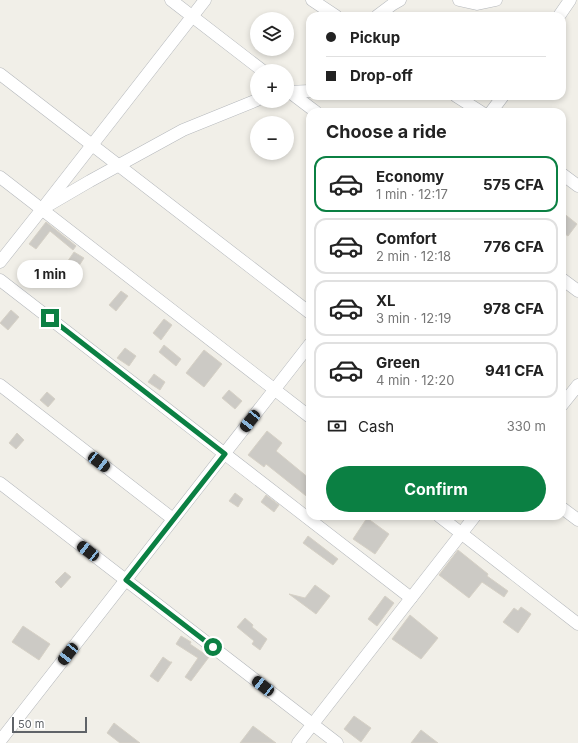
<!DOCTYPE html>
<meta charset="utf-8">
<style>
:root{--surface:#fff;--page:#f2f2f2;--text:#222;--muted:#767676;--line:#e0e0e0;--accent:#0b8043}
body{margin:0;font-family:Inter,sans-serif;background:var(--page);color:var(--text);height:100vh;display:flex;flex-direction:column;font-size:15px;white-space:nowrap}
*{box-sizing:border-box;margin:0}
p{font-size:13px;color:var(--muted)}
.icon{flex:none;width:22px;height:22px;fill:none;stroke:currentColor;stroke-width:2;stroke-linecap:round;stroke-linejoin:round}
.map{position:relative;flex:1;overflow:hidden}
.side{position:absolute;left:306px;top:108px;width:260px;height:412px;display:flex;flex-direction:column;background:var(--surface);border-radius:12px;box-shadow:0 2px 6px #0003}
.side>*{flex:none}
.hud{position:absolute;left:306px;top:12px;width:260px;height:88px;border-radius:12px;box-shadow:0 2px 6px #0003;display:grid;align-content:center;height:88px;padding:0 20px;background:var(--surface)}
.buttons{position:absolute;left:250px;top:12px;display:grid;gap:8px}
.buttons a{display:grid;place-items:center;width:44px;height:44px;border-radius:50%;background:var(--surface);box-shadow:0 2px 6px #0003;font-size:20px}
.scale{position:absolute;left:12px;bottom:10px;width:75px;box-sizing:border-box;padding-left:4px;border:2px solid #5f6368;border-top:0;font-size:11px;line-height:14px;white-space:nowrap;color:#5f6368;-webkit-text-stroke:3px #fff;paint-order:stroke}
.end{position:absolute;width:18px;height:18px;margin:-9px;border:5px solid #0b8043;background:#fff;box-shadow:0 0 0 2px #fff}
.from{border-radius:50%}
.bubble{position:absolute;height:28px;border-radius:14px;background:var(--surface);box-shadow:0 2px 6px #0003;font-size:13px;font-weight:700;line-height:28px;text-align:center}
.car{position:absolute;width:12px;height:24px;margin:-12px -6px;border-radius:5px;box-shadow:0 0 3px 1px #0007;background:linear-gradient(#222 24%,#8ab4d8 0 40%,#222 0 76%,#8ab4d8 0 86%,#222 0)}
.hud b{display:flex;align-items:center;gap:14px;height:38px;font-size:15px}
.hud b+b{border-top:1px solid var(--line)}
.hud i{width:10px;height:10px;background:var(--text)}
ul{padding:0;list-style:none}
li{display:flex;align-items:center;gap:12px;height:56px;margin:0 8px 6px;padding:0 12px;border:2px solid var(--line);border-radius:12px}
li div{flex:1}
li b{display:block;font-size:15px}
li em{font-style:normal;font-weight:700}
li.on{border-color:var(--accent)}
li>.icon{width:36px;height:36px;stroke-width:1.5}
h2{padding:0 20px;font-size:18px;line-height:48px}
.pay{display:flex;align-items:center;gap:10px;height:44px;padding:0 20px;font-size:15px}
.pay p{margin-inline-start:auto}
.primary-button{display:flex;gap:8px;margin-top:auto;padding:8px 20px}
.primary-button a{flex:1;height:46px;border-radius:24px;background:var(--accent);color:#fff;font-size:16px;font-weight:700;line-height:46px;text-align:center}
.map>svg:first-child{display:block}
.building{fill:#cccac5;stroke:#d6d1c6}
.lines{fill:none;stroke-linecap:round;stroke-linejoin:round}
.minor-casing{stroke:#b5b8bc;stroke-width:13}
.minor{stroke:#fff;stroke-width:12}
.route{stroke:#0b8043;stroke-width:5}
</style>
<div class="map">
<svg width="578" height="743" viewBox="0 0 578 743">
<rect width="100%" height="100%" fill="#f1efe8"/>
<g class="building">
<polygon points="562,212 577,224 568,236 562,232"/>
<polygon points="46,222 76,246 73,250 50,231 36,249 29,244"/>
<polygon points="74,252 84,258 73,275 63,268"/>
<polygon points="48,262 56,269 50,277 41,270"/>
<polygon points="121,291 128,296 116,311 109,305"/>
<polygon points="11,310 19,317 8,330 0,323"/>
<polygon points="164,319 172,325 161,340 153,333"/>
<polygon points="164,345 181,359 176,366 159,352"/>
<polygon points="125,348 136,356 129,366 117,358"/>
<polygon points="204,350 222,364 204,387 186,373"/>
<polygon points="154,374 165,382 160,390 148,382"/>
<polygon points="229,390 242,401 235,409 222,398"/>
<polygon points="47,392 55,399 48,407 40,400"/>
<polygon points="267,431 282,443 276,451 310,479 310,499 266,464 264,467 248,455"/>
<polygon points="17,433 24,440 16,449 9,443"/>
<polygon points="235,493 243,499 238,507 229,501"/>
<polygon points="266,495 279,505 274,512 261,502"/>
<polygon points="367,518 389,534 375,554 353,539"/>
<polygon points="308,536 338,559 333,565 303,543"/>
<polygon points="458,550 488,574 487,576 508,591 504,597 482,582 469,598 439,575"/>
<polygon points="65,572 71,577 61,588 55,582"/>
<polygon points="315,585 330,596 316,614 289,594 305,598"/>
<polygon points="385,596 394,603 377,626 368,619"/>
<polygon points="521,607 531,614 518,633 503,622 514,608 518,611"/>
<polygon points="410,615 438,638 421,659 392,639"/>
<polygon points="245,618 253,625 252,627 267,639 260,650 252,644 254,641 237,627"/>
<polygon points="23,626 50,644 39,660 12,642"/>
<polygon points="181,636 191,642 190,644 209,657 191,681 185,677 198,658 176,644"/>
<polygon points="163,657 170,662 172,662 158,682 150,676"/>
<polygon points="354,716 371,728 361,742 344,729"/>
<polygon points="114,723 140,743 120,743 107,733"/>
<polygon points="253,726 276,743 240,743"/>
<polygon points="421,730 438,743 411,743"/>
</g>
<g class="lines">
<g class="minor-casing">
<g id="minor">
<polyline points="171,0 263,71"/>
<polyline points="312,0 336,16"/>
<polyline points="459,0 477,4 496,0"/>
<polyline points="377,16 393,4 400,0"/>
<polyline points="559,16 570,0"/>
<polyline points="0,74 310,313"/>
<polyline points="287,90 316,112"/>
<polyline points="287,92 310,91"/>
<polyline points="456,96 481,112"/>
<polyline points="491,112 503,96"/>
<polyline points="562,174 578,186"/>
<polyline points="0,177 310,417"/>
<polyline points="46,204 205,0"/>
<polyline points="0,262 42,209 90,181 183,130 257,100"/>
<polyline points="562,279 578,291"/>
<polyline points="0,280 411,598"/>
<polyline points="0,385 173,519"/>
<polyline points="562,405 578,385"/>
<polyline points="0,483 337,743"/>
<polyline points="562,508 578,520"/>
<polyline points="439,516 578,624"/>
<polyline points="0,741 310,344"/>
<polyline points="298,743 475,516"/>
</g>
</g>
<use href="#minor" class="minor"/>
</g>
<g class="lines">
<polyline class="route" points="50,318 225,454 126,580 213,647"/>
</g>
</svg>
<div class="buttons">
<a><svg class="icon" aria-label="layers" viewBox="0 0 24 24"><path d="M12 4l9 5-9 5-9-5zM3 14l9 5 9-5"/></svg></a>
<a>+</a>
<a>−</a>
</div>
<div class="scale">50 m</div>
<i class="end from" style="left:213px;top:647px"></i>
<i class="end" style="left:50px;top:318px"></i>
<div class="bubble" style="left:17px;top:260px;width:66px">1 min</div>
<i class="car" style="left:250px;top:421px;rotate:218deg"></i>
<i class="car" style="left:99px;top:462px;rotate:128deg"></i>
<i class="car" style="left:88px;top:551px;rotate:308deg"></i>
<i class="car" style="left:68px;top:654px;rotate:218deg"></i>
<i class="car" style="left:263px;top:686px;rotate:308deg"></i>
<div class="hud">
<b><i class="from"></i>Pickup</b>
<b><i></i>Drop-off</b>
</div>
<section class="side">
<h2>Choose a ride</h2>
<ul>
<li class="on"><svg class="icon" aria-label="car" viewBox="0 0 24 24"><path d="M5 17H2v-5l4-1 3-4h7l3 4 3 1v5h-3M9 17h6M6 11h13"/><circle cx="7" cy="17" r="2"/><circle cx="17" cy="17" r="2"/></svg><div><b>Economy</b><p>1 min · 12:17</p></div><em>575 CFA</em></li>
<li><svg class="icon" aria-label="car" viewBox="0 0 24 24"><path d="M5 17H2v-5l4-1 3-4h7l3 4 3 1v5h-3M9 17h6M6 11h13"/><circle cx="7" cy="17" r="2"/><circle cx="17" cy="17" r="2"/></svg><div><b>Comfort</b><p>2 min · 12:18</p></div><em>776 CFA</em></li>
<li><svg class="icon" aria-label="car" viewBox="0 0 24 24"><path d="M5 17H2v-5l4-1 3-4h7l3 4 3 1v5h-3M9 17h6M6 11h13"/><circle cx="7" cy="17" r="2"/><circle cx="17" cy="17" r="2"/></svg><div><b>XL</b><p>3 min · 12:19</p></div><em>978 CFA</em></li>
<li><svg class="icon" aria-label="car" viewBox="0 0 24 24"><path d="M5 17H2v-5l4-1 3-4h7l3 4 3 1v5h-3M9 17h6M6 11h13"/><circle cx="7" cy="17" r="2"/><circle cx="17" cy="17" r="2"/></svg><div><b>Green</b><p>4 min · 12:20</p></div><em>941 CFA</em></li>
</ul>
<div class="pay"><svg class="icon" aria-label="cash" viewBox="0 0 24 24"><path d="M3 7h18v10H3z"/><circle cx="12" cy="12" r="2"/></svg>Cash<p>330 m</p></div>
<div class="primary-button"><a>Confirm</a></div>
</section>
</div>
